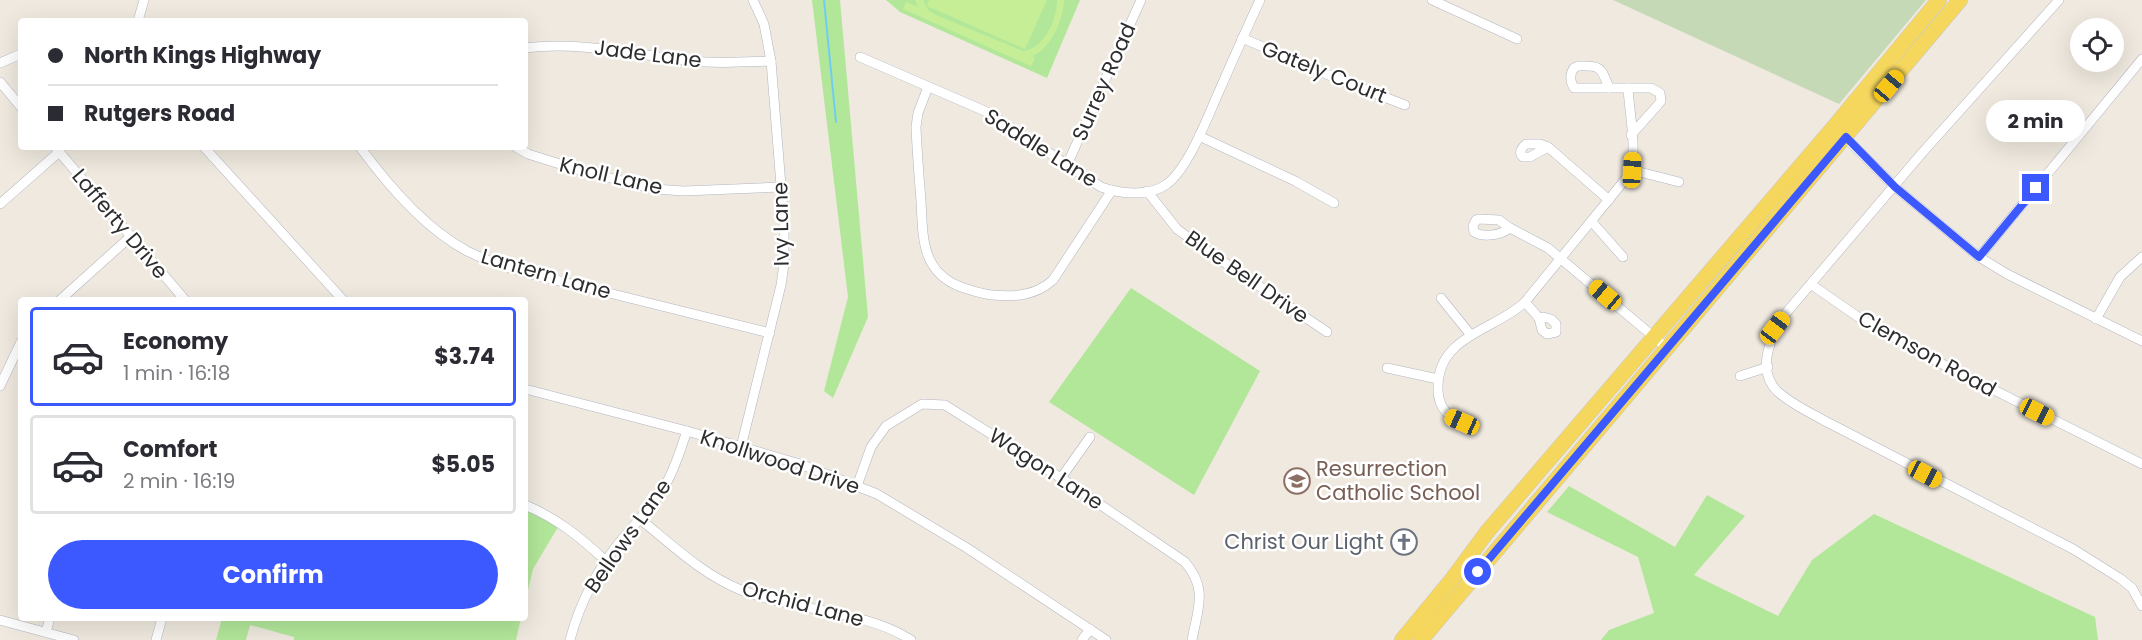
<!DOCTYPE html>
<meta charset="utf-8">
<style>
:root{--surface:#fff;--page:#f7f7f7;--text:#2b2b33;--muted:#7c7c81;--line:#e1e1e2;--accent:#3c59ff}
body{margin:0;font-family:Poppins,sans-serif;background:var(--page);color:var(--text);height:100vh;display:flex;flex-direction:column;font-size:22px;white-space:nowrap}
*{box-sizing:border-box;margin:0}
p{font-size:20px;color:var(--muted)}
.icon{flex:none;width:33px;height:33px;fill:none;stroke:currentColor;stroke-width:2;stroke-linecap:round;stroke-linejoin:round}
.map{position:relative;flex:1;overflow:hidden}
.side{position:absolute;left:18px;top:297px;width:510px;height:324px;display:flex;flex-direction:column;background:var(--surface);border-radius:6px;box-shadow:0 6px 24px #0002}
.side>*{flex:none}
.banner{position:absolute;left:18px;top:18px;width:510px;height:132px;border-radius:6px;box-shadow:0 6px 24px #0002;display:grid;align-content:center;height:132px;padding:0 30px;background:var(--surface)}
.fabs{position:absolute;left:2070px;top:18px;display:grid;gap:12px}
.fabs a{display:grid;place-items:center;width:54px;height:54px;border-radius:50%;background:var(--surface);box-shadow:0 6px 24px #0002;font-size:30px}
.end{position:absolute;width:27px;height:27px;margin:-14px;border:8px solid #3c59ff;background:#fff;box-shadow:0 0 0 3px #fff}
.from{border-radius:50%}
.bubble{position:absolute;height:42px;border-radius:21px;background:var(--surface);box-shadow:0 6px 24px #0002;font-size:20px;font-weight:700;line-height:42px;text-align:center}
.car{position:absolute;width:18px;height:36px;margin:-18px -9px;border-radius:8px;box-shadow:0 0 4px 2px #0007;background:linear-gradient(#f5c518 24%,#345 0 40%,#f5c518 0 76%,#345 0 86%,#f5c518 0)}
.banner b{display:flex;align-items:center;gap:21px;height:57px;font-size:22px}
.banner b+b{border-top:2px solid var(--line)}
.banner i{width:15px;height:15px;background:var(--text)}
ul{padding:10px 0 0;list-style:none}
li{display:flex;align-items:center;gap:18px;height:99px;margin:0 12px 9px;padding:0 18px;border:3px solid var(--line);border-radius:6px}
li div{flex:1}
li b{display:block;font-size:22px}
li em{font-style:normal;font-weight:700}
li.active{border-color:var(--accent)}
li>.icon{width:54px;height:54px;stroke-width:1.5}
.action{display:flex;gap:12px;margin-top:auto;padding:12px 30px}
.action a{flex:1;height:69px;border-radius:36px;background:var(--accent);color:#fff;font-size:24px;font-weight:700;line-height:69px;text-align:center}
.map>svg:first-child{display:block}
.green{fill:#b2e79a}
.cemetery{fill:#c6d9b6}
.pitch{fill:#c6ee96}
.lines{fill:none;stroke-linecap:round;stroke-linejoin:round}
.stream{stroke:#70ccf3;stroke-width:2}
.street-casing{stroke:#b3b5c1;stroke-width:10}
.primary-casing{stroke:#c8c8c8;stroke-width:16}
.street{stroke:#fff;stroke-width:9}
.primary{stroke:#f6d75d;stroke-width:15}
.route{stroke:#3c59ff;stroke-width:8}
.labels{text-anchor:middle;stroke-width:5;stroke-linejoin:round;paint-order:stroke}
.street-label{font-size:21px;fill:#2d2d2d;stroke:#fff}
.education-label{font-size:21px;fill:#785e54;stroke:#fff;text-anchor:start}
.worship-label{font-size:21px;fill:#5b616d;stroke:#fff;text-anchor:end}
</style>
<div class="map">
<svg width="2142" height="640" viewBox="0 0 2142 640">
<rect width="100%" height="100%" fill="#efe9df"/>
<g class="green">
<polygon points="812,0 840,0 868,317 833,398 824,391 848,297"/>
<polygon points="886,0 1080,0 1047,78 900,12"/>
<polygon points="1131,288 1260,371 1194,495 1049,402"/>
<polygon points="1569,486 1675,547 1707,495 1745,516 1694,575 1778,616 1812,560 1874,514 2095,617 2098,640 1601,640 1609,630 1654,613 1638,557 1547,512"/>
<polygon points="525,509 561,522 533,569 525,602"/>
<polygon points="222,618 521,618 516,640 294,640 294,637 250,625 246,640 216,640"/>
</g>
<polygon class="cemetery" points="1613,0 1926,0 1839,104"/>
<g class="pitch">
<path d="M 915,0 L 923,0 L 928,10 L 936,15 L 1023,51 C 1043,50 1058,19 1057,0 L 1064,0 C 1063,20 1051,49 1032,56 L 1035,58 L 1031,66 L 903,9 L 906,2 L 918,7 Z"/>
<polygon points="929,0 1047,0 1025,49 927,6"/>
</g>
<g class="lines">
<polyline class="stream" points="824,0 836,122"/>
<g class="street-casing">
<g id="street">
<polyline points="1432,0 1517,39"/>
<path d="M 2059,0 L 1922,153 L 1786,313 C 1772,333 1755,369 1777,391 C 1791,404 1809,412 1825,421 L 2073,549 L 2121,579 L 2132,588 L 2142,606"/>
<polyline points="138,21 144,0"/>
<polyline points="1242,38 1345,82 1405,105"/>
<path d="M 525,48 C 582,41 635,55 692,61 C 718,64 744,62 771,61"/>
<path d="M 860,57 L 987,112 L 1101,187 C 1120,194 1149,197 1167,184 C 1188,168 1206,121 1217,96 C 1231,64 1245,32 1260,0"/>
<polyline points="0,63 21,54"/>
<path d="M 1578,66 C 1602,65 1601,68 1609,88 L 1574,88 C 1570,81 1569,75 1574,68 Z"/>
<polyline points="0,82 21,107"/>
<path d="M 928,87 L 918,113 L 916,127 C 917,152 919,176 921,201 C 923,237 921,272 961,287 C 971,290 981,294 992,295 C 1015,297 1035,296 1053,280 L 1112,190"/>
<polyline points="1609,88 1651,88 1660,93 1661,101 1657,106 1631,135"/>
<polyline points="1842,134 1895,187 1979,257 2007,274 2142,341"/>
<polyline points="1199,136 1295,181 1334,203"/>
<path d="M 1526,144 L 1540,144 L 1548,147 L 1530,157 L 1523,157 C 1518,153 1522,147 1526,144 Z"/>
<polyline points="55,147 185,300"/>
<polyline points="204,147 343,300"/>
<path d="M 360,147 C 387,184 426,229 467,251 C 505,270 548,278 589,288 C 649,303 710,318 770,333"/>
<polyline points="516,147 528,154 579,170 654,189 684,191 781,187"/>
<polyline points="1548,147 1609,200"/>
<polyline points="1067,165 1141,0"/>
<polyline points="1632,170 1679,182"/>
<polyline points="1147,191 1177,229 1200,246 1327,332"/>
<polyline points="0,204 59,152"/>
<path d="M 1479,219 L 1499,220 L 1510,228 C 1501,235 1484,238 1474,232 L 1473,226 L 1476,220 Z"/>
<polyline points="1592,222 1623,257"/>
<polyline points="1510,228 1548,248 1667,348"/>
<polyline points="1979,257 2142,59"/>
<polyline points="1812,285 1861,319 1946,366 2142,464"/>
<polyline points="1441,298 1470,334"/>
<polyline points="60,300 130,237"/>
<polyline points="1525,302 1539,318"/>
<polygon points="1543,317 1551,319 1556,324 1556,332 1547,334 1542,330 1539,318"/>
<polyline points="2096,319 2120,277 2142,257"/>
<polyline points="1387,368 1438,379"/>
<polyline points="1740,376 1768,367"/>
<polyline points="0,386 21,342"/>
<polyline points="525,389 687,431 800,464 877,494 967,548 1106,640"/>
<path d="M 1474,428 C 1452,418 1437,413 1438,386 C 1439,335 1496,330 1525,302 L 1628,176 C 1639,157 1629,111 1628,88"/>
<polyline points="741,447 781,285 784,264 784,223 771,61 764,24 753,0"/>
<polyline points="1061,478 1090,437"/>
<path d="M 857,486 L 871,447 L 886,426 L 922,404 L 945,405 L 1061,478 L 1185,562 C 1208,589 1198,608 1192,640"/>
<path d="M 525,505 C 557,518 581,538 606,561"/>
<path d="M 640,519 C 671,544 703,575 741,590 C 794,611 865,610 911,640"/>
<polyline points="0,620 74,640"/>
<polyline points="46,632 50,618"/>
<polyline points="156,640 162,618"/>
<path d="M 570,640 C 580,602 598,568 623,538 C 637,521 653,506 664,487 C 675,470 680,450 687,431"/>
<polyline points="1082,640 1090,629"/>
</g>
</g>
<g class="primary-casing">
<g id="primary">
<polyline points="1402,640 1453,578 1487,532 1834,127 1939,0"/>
<polyline points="1421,640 1960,0"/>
</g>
</g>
<use href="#street" class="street"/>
<use href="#primary" class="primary"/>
</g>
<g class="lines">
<polyline class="route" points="1478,572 1846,137 1895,187 1979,257 2036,188"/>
</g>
<defs>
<g id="school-ring" transform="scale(1.35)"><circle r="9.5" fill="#fff" stroke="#8d6e63" stroke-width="1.5"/><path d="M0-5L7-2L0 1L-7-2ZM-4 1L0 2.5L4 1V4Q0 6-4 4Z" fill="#8d6e63"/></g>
<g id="church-ring" transform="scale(1.35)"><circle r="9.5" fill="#fff" stroke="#6b7280" stroke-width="1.5"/><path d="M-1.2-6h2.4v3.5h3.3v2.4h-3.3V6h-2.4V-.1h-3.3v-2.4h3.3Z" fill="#6b7280"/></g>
</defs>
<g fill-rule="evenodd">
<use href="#school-ring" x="1297" y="481"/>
<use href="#church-ring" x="1404" y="542"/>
</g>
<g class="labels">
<g class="street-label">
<text transform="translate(648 54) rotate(7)" y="7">Jade Lane</text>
<text transform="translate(1324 72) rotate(22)" y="7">Gately Court</text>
<text transform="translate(1104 82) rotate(-66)" y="7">Surrey Road</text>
<text transform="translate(1041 148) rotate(32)" y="7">Saddle Lane</text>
<text transform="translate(611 176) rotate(13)" y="7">Knoll Lane</text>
<text transform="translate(120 224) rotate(50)" y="7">Lafferty Drive</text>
<text transform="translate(781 224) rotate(-91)" y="7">Ivy Lane</text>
<text transform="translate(546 274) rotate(16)" y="7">Lantern Lane</text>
<text transform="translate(1247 277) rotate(35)" y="7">Blue Bell Drive</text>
<text transform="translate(1927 354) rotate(29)" y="7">Clemson Road</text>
<text transform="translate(780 462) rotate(18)" y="7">Knollwood Drive</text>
<text transform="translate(1046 469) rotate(33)" y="7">Wagon Lane</text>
<text transform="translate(628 536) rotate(-55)" y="7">Bellows Lane</text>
<text transform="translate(803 604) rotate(15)" y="7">Orchid Lane</text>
</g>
<g class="education-label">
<text x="1316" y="476">Resurrection<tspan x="1316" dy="24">Catholic School</tspan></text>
</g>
<g class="worship-label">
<text x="1384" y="549">Christ Our Light</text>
</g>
</g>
</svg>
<div class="fabs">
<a><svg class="icon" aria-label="locate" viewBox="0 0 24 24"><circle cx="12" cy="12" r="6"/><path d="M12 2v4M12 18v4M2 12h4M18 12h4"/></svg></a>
</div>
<i class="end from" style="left:1478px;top:572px"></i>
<i class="end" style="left:2036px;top:188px"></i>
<div class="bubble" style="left:1986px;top:100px;width:99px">2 min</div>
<i class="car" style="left:1889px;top:86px;rotate:40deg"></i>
<i class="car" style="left:1632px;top:170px;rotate:3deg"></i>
<i class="car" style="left:1605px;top:295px;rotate:310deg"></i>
<i class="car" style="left:1775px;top:328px;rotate:37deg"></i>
<i class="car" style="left:2037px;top:412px;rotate:117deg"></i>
<i class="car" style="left:1462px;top:422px;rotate:294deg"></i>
<i class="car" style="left:1925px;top:474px;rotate:118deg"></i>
<div class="banner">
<b><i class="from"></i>North Kings Highway</b>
<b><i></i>Rutgers Road</b>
</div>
<section class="side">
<ul>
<li class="active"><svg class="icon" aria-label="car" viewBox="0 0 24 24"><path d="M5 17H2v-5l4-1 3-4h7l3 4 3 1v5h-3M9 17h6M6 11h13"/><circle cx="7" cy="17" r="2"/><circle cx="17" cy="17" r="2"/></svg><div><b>Economy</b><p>1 min · 16:18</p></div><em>$3.74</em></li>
<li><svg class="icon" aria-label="car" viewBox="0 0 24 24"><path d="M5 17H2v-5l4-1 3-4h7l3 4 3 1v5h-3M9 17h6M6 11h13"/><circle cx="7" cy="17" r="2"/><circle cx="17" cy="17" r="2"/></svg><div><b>Comfort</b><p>2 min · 16:19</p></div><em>$5.05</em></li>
</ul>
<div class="action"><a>Confirm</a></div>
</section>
</div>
